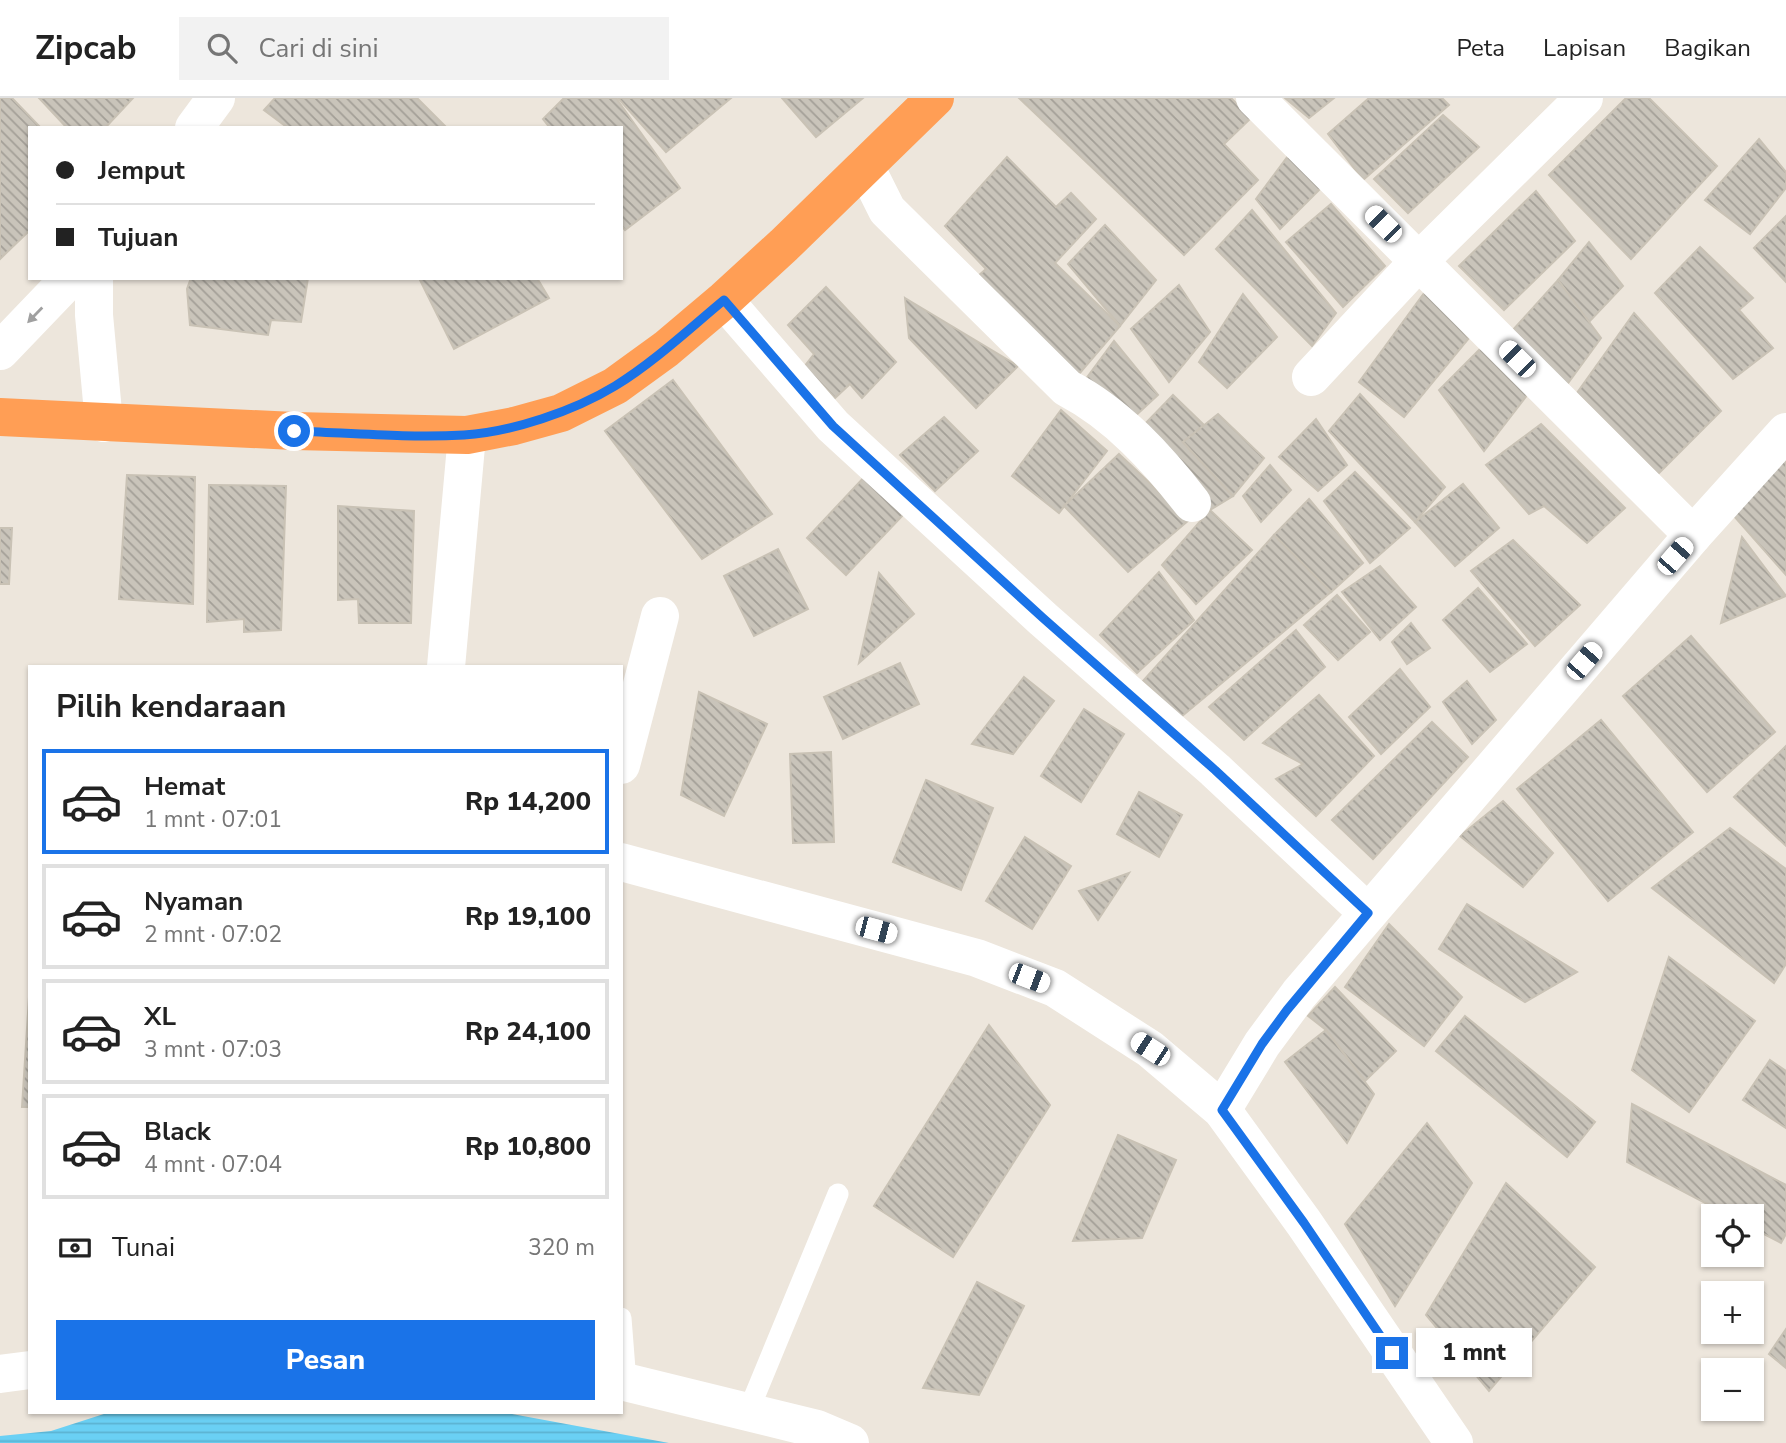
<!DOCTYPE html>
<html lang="id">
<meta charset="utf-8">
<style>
:root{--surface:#fff;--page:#f2f2f2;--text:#222;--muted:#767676;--line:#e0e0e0;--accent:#1a73e8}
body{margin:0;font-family:"Nunito Sans",sans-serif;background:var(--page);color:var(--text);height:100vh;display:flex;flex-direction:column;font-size:26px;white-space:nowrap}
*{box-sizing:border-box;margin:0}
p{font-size:23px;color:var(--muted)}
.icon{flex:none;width:38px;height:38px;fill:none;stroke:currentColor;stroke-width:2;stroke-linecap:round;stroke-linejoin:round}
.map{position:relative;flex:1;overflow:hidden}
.drawer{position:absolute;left:28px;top:567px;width:595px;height:749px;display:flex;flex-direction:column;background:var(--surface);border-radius:0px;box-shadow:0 2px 5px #0004}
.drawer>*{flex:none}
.banner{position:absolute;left:28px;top:28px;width:595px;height:154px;border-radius:0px;box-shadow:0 2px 5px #0004;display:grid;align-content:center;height:154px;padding:0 28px;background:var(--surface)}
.tools{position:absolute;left:1701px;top:1106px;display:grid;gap:14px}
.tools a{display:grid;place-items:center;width:63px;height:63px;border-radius:0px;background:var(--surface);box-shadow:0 2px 5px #0004;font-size:35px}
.end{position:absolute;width:32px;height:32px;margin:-16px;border:9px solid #1a73e8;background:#fff;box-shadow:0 0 0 4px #fff}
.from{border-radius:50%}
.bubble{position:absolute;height:49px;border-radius:0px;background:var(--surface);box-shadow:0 2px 5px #0004;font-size:23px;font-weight:800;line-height:49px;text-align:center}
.car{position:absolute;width:21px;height:42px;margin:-21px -10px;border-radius:9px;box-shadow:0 0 5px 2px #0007;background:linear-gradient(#fff 24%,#345 0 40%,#fff 0 76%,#345 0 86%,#fff 0)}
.banner b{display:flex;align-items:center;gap:24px;height:66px;font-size:26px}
.banner b+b{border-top:2px solid var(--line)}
.banner i{width:18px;height:18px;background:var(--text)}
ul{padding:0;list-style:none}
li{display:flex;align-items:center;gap:21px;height:105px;margin:0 14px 10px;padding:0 14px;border:4px solid var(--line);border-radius:0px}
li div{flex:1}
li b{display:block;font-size:26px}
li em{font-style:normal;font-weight:800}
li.selected{border-color:var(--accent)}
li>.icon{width:63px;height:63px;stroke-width:1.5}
h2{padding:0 28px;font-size:32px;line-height:84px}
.pay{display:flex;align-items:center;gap:18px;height:77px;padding:0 28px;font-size:26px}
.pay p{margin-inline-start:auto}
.action{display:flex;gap:14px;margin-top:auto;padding:14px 28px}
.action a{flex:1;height:80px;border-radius:0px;background:var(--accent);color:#fff;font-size:28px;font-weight:800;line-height:80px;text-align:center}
header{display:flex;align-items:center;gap:42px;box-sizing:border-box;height:98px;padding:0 35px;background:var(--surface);border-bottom:2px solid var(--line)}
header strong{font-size:33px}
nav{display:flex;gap:38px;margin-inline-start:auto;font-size:24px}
.search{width:490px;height:63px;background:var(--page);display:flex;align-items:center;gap:18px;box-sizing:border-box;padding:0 24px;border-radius:0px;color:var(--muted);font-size:26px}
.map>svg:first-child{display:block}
.water{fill:url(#water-rules)}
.building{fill:url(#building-back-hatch);stroke:#c9c2b5;stroke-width:2}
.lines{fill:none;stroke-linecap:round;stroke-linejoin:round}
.lane{stroke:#fff;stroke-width:21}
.street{stroke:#fff;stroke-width:38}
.secondary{stroke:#fff;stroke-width:38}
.highway{stroke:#ff9e55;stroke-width:38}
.oneway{fill:#a0a0a0}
.route{stroke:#1a73e8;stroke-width:9}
</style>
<header>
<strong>Zipcab</strong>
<div class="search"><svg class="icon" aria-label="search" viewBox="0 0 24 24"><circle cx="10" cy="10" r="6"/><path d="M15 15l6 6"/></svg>Cari di sini</div>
<nav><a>Peta</a><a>Lapisan</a><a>Bagikan</a></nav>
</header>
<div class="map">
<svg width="1786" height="1345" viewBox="0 0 1786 1345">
<defs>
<pattern id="water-rules" width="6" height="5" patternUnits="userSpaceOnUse" patternTransform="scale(1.75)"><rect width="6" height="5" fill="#6ad0f4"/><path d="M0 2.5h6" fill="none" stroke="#5cb3d1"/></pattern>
<pattern id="building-back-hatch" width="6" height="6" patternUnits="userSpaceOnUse" patternTransform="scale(1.75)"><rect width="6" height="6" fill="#c9c4ba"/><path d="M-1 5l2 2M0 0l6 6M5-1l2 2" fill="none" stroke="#a39f97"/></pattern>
</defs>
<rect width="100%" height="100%" fill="#ede6dc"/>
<polygon class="water" points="110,1314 501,1314 669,1345 0,1345 0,1338 51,1333"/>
<g class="building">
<polygon points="0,0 12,0 41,30 30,30 30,132 0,161"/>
<polygon points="39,0 133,0 105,30 67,30"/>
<polygon points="275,0 417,0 447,30 288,30 264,12"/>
<polygon points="564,0 616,0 680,90 625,132 621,127 621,30 550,30 543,21"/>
<polygon points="618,0 731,0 666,54"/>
<polygon points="782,0 863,0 816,39"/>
<polygon points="1019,0 1231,0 1251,20 1224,46 1258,82 1184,157"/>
<polygon points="1285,0 1334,0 1309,20"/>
<polygon points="1369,0 1442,0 1449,7 1363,82 1328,36"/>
<polygon points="1626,0 1649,0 1717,68 1631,161 1549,77"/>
<polygon points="1443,17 1479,49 1408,115 1374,81"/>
<polygon points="1759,41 1786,74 1786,90 1750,136 1705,102"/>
<polygon points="1288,58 1323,88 1280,131 1256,101"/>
<polygon points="1007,59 1056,109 1071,95 1096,121 1055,165 1120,228 1073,283 970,185 986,171 945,128"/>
<polygon points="1536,93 1575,143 1504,212 1459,168"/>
<polygon points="1331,106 1385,168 1343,209 1286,144"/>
<polygon points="1252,112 1336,215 1312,248 1216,151"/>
<polygon points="1786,118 1786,184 1754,150"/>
<polygon points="1105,127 1156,182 1120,228 1068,166"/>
<polygon points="1589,144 1623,188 1589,224 1558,182"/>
<polygon points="1700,149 1753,200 1739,212 1773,250 1733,281 1655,195"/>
<polygon points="191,180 308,180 301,224 271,222 268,237 190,227 187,191"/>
<polygon points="419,180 537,180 549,200 454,251"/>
<polygon points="1558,182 1601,240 1566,288 1511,234"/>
<polygon points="1179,187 1210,234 1169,284 1131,231"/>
<polygon points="826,189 896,264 862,300 850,286 835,300 804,269 814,256 788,227"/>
<polygon points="1427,191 1469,240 1404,319 1359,284"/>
<polygon points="1243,196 1277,239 1227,290 1199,264"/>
<polygon points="905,200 1018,268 976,310 909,240"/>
<polygon points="1634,215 1721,313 1658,376 1577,295"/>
<polygon points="1114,243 1158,297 1130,323 1085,282"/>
<polygon points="1484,247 1528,296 1484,353 1439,292"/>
<polygon points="673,282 772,416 702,461 605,333"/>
<polygon points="1360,296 1445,389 1415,424 1329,333"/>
<polygon points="1173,297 1204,327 1183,344 1233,398 1210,412 1140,331"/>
<polygon points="1061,312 1107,353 1059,415 1012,378"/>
<polygon points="1218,316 1264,360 1233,398 1183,344"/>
<polygon points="944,319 978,353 935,393 900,357"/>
<polygon points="1316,321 1347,367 1318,393 1279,359"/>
<polygon points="1541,326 1625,410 1587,445 1544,408 1529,416 1486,367"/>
<polygon points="1119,356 1189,422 1128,474 1064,408"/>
<polygon points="1780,357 1786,363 1786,477 1733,417"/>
<polygon points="1270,367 1291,392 1261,424 1243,398"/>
<polygon points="1355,374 1410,430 1370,465 1324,403"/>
<polygon points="868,375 904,416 846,477 807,440"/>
<polygon points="127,377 195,379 193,506 119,501"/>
<polygon points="1463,386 1499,430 1455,468 1415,424"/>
<polygon points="209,387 286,388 281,532 244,534 244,521 207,524"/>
<polygon points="1309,401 1363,465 1331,494 1274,437"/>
<polygon points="338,408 414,413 411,525 359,525 358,501 338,502"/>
<polygon points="1210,412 1252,452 1196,506 1162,467"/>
<polygon points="0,430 12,430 9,486 0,486"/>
<polygon points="1274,437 1331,494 1181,619 1143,583"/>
<polygon points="1742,439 1786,498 1721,525"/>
<polygon points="1513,442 1580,507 1535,548 1471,473"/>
<polygon points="778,451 808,511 754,538 724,478"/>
<polygon points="1380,468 1416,509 1380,542 1342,494"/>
<polygon points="1159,474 1194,522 1137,575 1100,537"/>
<polygon points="879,475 914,516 859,565"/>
<polygon points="1478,490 1527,546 1490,574 1443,522"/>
<polygon points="1337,497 1370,534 1338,562 1304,527"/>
<polygon points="1411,525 1430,550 1407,566 1392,544"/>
<polygon points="1296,532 1325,569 1244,642 1209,609"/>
<polygon points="1691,538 1775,634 1707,694 1623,598"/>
<polygon points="900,565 919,606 843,641 824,599"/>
<polygon points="1400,571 1430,609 1381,656 1349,619"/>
<polygon points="1024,579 1054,603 1013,656 972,646"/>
<polygon points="1467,583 1496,622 1472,646 1443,604"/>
<polygon points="699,594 767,626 724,718 681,697"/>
<polygon points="1319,597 1374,658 1316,718 1276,681 1303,666 1263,645"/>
<polygon points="1084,611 1124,636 1081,704 1041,678"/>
<polygon points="1601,622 1693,734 1608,803 1517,691"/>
<polygon points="1432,624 1468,659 1373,761 1332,722"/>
<polygon points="1786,648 1786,748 1734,699"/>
<polygon points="831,654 834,744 793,745 790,656"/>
<polygon points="926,682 993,710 961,792 893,764"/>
<polygon points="1139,694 1182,717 1159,759 1117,736"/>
<polygon points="1503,703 1553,755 1523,789 1460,738"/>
<polygon points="1730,730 1786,771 1786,866 1774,885 1652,790"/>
<polygon points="1025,739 1071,768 1032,831 986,803"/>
<polygon points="1129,775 1098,822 1079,793"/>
<polygon points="1467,806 1577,874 1525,904 1439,851"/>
<polygon points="1389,826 1462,899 1424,948 1345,889"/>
<polygon points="1669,859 1755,923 1689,1014 1632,972"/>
<polygon points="1335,889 1396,953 1365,983 1326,932 1308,918"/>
<polygon points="29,899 30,899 30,1009 22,1009"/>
<polygon points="1465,918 1595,1024 1567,1059 1436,953"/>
<polygon points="989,927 1050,1007 953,1159 874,1108"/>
<polygon points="1326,932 1374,996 1347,1045 1285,964"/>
<polygon points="1770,962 1786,973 1786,1030 1743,1002"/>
<polygon points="1632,1006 1786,1087 1786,1136 1781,1145 1752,1130 1752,1118 1730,1118 1627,1064"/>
<polygon points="1427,1025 1472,1085 1395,1208 1345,1126"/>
<polygon points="1118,1037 1176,1062 1142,1140 1073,1143"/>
<polygon points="1506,1085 1595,1169 1489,1293 1426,1217"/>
<polygon points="977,1184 1024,1208 979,1297 923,1290"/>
<polygon points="1786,1231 1786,1270 1769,1256"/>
</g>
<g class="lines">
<g class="lane">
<polyline points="621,1220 626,1284"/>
<polyline points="748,1314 838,1096"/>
</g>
<g class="street">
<polyline points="1255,0 1693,437"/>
<polyline points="194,30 216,0"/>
<path d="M 865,68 L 887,112 L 1067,290 C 1117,316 1158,361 1192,405"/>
<polyline points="94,180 94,217 104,325"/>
<polyline points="724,202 833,328 1043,521 1215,672 1368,815"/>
<polyline points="0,253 70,180"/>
<polyline points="1311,279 1420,162 1584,0"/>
<polyline points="621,667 660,518"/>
<polyline points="1222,1012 1262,946 1299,896 1693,437 1786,334"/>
</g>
<g class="secondary">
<polyline points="446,569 467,337"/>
<polyline points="621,764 977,860 1055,890 1150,951 1222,1012 1304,1125 1454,1345"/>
<polyline points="0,1276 30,1272"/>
<polyline points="621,1283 817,1331 850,1345"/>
</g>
<polyline class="highway" points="0,319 294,333 467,337 514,328 561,315 615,288 666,251 724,202 784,147 935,0"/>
</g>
<defs><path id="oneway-solid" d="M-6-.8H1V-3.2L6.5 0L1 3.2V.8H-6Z" transform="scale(1.75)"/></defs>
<use class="oneway" href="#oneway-solid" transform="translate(35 217) rotate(134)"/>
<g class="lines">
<path class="route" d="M 294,333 C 351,335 408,340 464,337 C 512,334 574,313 615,288 C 654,264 689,231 724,202 L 833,328 L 1043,520 L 1215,672 L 1368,815 L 1287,912 L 1262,946 L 1222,1012 L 1304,1125 L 1392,1255"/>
</g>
</svg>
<div class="tools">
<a><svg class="icon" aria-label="locate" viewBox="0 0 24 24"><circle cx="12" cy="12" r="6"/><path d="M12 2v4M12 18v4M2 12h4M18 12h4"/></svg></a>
<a>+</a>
<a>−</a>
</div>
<i class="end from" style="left:294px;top:333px"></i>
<i class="end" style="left:1392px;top:1255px"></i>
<div class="bubble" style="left:1416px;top:1230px;width:116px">1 mnt</div>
<i class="car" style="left:1383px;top:126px;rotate:315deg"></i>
<i class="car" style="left:1517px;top:261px;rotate:315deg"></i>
<i class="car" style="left:1675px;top:458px;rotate:41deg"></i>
<i class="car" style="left:1584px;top:563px;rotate:41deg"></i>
<i class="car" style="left:876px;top:832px;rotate:105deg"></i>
<i class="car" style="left:1029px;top:880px;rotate:111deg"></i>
<i class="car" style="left:1150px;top:951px;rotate:303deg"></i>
<div class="banner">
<b><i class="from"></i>Jemput</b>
<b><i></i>Tujuan</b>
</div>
<section class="drawer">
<h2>Pilih kendaraan</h2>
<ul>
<li class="selected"><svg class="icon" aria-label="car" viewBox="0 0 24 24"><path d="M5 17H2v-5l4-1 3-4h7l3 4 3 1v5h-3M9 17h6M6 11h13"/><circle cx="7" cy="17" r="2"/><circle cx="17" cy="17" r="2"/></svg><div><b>Hemat</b><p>1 mnt · 07:01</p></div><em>Rp 14,200</em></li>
<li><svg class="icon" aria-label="car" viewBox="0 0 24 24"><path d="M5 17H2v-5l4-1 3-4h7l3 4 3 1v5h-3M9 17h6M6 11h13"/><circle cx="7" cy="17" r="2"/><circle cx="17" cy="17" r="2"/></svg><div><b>Nyaman</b><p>2 mnt · 07:02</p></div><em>Rp 19,100</em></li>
<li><svg class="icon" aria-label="car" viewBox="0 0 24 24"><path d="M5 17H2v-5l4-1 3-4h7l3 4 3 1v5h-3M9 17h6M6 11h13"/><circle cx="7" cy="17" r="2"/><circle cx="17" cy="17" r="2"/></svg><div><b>XL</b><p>3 mnt · 07:03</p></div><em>Rp 24,100</em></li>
<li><svg class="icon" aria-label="car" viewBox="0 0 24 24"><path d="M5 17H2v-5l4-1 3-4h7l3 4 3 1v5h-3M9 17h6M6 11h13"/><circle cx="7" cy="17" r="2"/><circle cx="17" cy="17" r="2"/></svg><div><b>Black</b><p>4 mnt · 07:04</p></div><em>Rp 10,800</em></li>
</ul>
<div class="pay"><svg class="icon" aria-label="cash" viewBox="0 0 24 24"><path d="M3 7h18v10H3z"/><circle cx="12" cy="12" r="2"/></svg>Tunai<p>320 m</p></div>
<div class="action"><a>Pesan</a></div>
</section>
</div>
